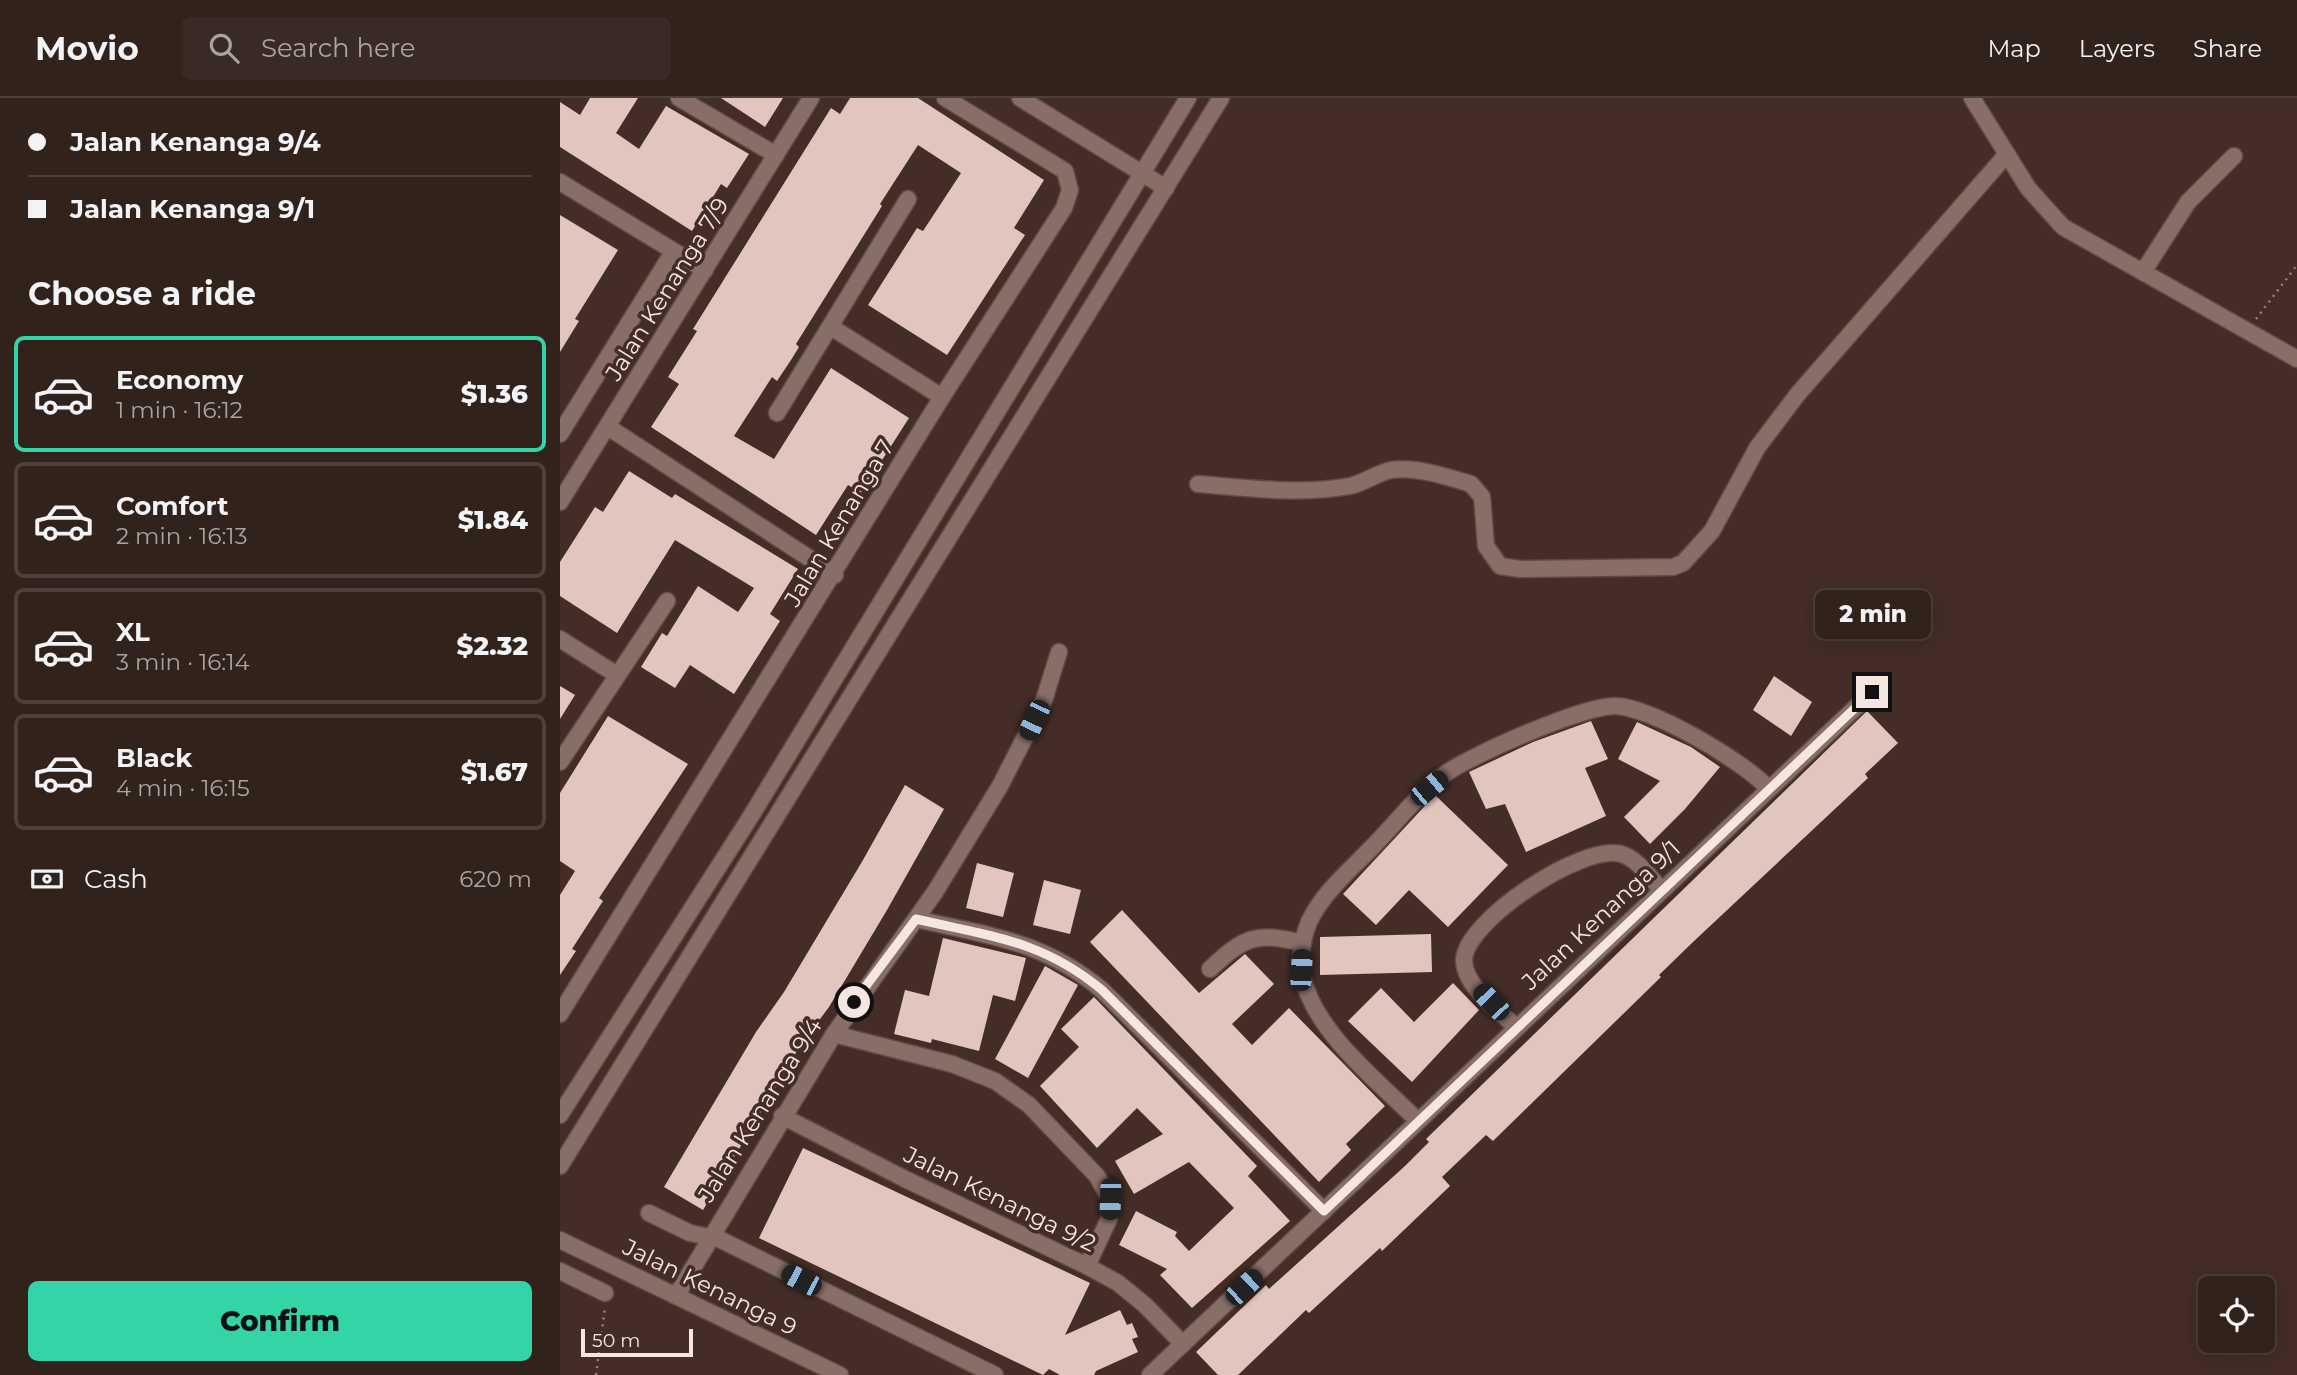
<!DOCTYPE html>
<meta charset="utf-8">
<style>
:root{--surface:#32221c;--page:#3a2a25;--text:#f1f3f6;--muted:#a8a4a3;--line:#4d3f3b;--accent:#33d4a8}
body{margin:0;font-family:Montserrat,sans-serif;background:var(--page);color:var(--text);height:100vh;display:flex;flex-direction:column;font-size:26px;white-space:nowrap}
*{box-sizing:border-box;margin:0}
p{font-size:23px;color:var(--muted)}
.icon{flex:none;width:38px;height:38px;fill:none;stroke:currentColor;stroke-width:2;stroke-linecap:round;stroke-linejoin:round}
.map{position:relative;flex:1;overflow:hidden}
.details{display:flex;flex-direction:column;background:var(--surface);width:560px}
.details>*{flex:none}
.top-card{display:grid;align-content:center;height:154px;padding:0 28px;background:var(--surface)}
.buttons{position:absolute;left:1638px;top:1178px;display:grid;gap:14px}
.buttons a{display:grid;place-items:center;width:77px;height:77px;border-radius:10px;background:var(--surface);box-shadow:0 4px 18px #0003,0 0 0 2px var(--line);font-size:35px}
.scale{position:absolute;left:21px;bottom:18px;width:112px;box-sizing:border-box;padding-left:7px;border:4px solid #f5e6e1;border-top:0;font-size:19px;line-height:24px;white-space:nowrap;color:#f5e6e1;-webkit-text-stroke:5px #432d26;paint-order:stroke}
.end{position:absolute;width:32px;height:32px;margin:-16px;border:9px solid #f5e6e1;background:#111;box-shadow:0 0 0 4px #111}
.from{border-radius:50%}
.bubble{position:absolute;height:49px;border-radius:10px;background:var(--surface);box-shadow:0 4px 18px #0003,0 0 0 2px var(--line);font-size:23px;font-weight:800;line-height:49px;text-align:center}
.car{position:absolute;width:21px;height:42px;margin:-21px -10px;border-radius:9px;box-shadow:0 0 5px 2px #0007;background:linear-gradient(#222 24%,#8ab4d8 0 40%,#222 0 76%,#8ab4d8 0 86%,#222 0)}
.top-card b{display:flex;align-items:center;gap:24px;height:66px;font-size:26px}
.top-card b+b{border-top:2px solid var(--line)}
.top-card i{width:18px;height:18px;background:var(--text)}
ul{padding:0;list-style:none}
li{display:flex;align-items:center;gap:21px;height:116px;margin:0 14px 10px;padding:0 14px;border:4px solid var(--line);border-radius:10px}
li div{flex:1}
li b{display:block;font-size:26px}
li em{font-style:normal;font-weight:800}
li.active{border-color:var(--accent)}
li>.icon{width:63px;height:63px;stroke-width:1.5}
h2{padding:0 28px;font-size:32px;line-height:84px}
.pay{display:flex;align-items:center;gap:18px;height:77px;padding:0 28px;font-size:26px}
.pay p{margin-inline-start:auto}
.cta{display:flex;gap:14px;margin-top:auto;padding:14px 28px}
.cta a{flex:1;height:80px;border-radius:10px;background:var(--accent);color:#111;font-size:28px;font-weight:800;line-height:80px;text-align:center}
header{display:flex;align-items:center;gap:42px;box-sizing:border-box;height:98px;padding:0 35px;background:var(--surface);border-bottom:2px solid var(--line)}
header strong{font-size:33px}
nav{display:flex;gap:38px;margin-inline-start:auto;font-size:24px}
.search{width:490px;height:63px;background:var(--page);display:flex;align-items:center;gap:18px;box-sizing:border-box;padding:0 24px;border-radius:10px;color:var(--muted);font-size:26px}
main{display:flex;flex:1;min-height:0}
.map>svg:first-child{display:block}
.building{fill:#e2c5bd}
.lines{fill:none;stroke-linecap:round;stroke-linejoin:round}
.minor-casing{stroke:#5e4b46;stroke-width:19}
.path{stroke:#96837d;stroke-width:2.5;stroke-dasharray:2 5;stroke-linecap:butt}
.minor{stroke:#896e67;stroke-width:16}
.route{stroke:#f5e6e1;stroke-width:9}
.labels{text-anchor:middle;stroke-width:7;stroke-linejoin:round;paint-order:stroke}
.street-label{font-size:23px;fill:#f5e6e1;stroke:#432d26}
</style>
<header>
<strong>Movio</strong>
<div class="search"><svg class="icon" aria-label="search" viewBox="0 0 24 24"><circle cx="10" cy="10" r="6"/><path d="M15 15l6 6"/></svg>Search here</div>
<nav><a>Map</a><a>Layers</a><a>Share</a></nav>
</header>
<main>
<section class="details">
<div class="top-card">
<b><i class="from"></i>Jalan Kenanga 9/4</b>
<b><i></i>Jalan Kenanga 9/1</b>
</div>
<h2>Choose a ride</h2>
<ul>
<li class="active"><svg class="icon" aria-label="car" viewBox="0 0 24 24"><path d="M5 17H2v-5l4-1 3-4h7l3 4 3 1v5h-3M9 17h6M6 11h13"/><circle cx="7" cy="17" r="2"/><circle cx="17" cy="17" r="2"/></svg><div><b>Economy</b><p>1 min · 16:12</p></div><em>$1.36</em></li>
<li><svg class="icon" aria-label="car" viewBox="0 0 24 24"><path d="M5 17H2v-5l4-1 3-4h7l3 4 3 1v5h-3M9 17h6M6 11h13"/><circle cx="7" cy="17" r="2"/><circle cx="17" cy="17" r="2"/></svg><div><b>Comfort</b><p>2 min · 16:13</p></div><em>$1.84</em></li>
<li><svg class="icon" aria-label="car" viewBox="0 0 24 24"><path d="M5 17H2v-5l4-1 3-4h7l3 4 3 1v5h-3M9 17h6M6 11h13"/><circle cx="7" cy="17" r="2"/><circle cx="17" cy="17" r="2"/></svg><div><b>XL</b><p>3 min · 16:14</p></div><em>$2.32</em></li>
<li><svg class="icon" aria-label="car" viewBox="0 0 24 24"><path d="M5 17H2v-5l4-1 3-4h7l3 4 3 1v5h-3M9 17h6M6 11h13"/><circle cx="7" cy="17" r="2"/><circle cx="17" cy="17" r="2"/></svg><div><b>Black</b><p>4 min · 16:15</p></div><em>$1.67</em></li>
</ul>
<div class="pay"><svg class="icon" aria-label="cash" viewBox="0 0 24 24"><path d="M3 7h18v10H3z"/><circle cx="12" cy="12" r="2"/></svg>Cash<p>620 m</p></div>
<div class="cta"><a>Confirm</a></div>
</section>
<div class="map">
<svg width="1737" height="1277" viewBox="0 0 1737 1277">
<rect width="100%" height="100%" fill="#432d26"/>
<g class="building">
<polygon points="30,0 78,0 56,35 79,51 106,8 189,56 167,90 161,86 132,133 0,49 0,4 20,17"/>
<polygon points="161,0 223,0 205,29"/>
<polygon points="290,0 358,0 484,82 454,130 465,137 387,257 308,207 357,130 363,133 401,75 358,47 320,106 322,108 236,246 239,249 231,262 217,283 212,279 174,338 214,361 271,270 349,320 301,395 288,387 256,437 91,329 119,286 108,279 137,233 133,231 271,10 280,16"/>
<polygon points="0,117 58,152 15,221 19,223 0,254"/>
<polygon points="69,373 112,400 115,396 238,471 210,516 220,523 174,596 130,567 115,590 81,569 102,535 107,538 138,488 178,514 194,490 115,442 57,535 0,498 0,464 35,409 43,414"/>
<polygon points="1214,578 1252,604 1231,638 1193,612"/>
<polygon points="0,588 15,597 0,621"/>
<polygon points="1307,613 1338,645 1305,676 1308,680 1133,844 1099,877 1101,879 933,1043 926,1037 882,1079 890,1088 822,1153 820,1150 749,1215 746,1212 678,1277 658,1277 636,1254 706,1187 709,1191 845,1068 869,1044 866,1041"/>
<polygon points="48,618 128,666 39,800 43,803 12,851 16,853 0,877 0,797 15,773 0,763 0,695"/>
<polygon points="1031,623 1048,661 1025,670 1046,718 966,754 945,706 926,711 909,674 973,644"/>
<polygon points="1077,624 1131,649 1160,669 1125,711 1090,746 1064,719 1100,683 1058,661"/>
<polygon points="345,687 384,711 327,812 269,909 240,948 143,1112 104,1089 196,934 224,894 303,762"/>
<polygon points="875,697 948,767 888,829 849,792 816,827 783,796"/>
<polygon points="417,765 454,775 443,819 406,810"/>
<polygon points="484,782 521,792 510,836 473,827"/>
<polygon points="562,812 639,895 685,856 714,886 672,926 692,947 729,910 825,1008 786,1046 791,1052 759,1084 530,844"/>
<polygon points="871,836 872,874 760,877 760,839"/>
<polygon points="383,840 466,860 455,903 433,897 419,953 372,941 371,945 334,936 345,892 369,898"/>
<polygon points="485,868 518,887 468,980 435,961"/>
<polygon points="893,885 919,912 852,984 788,923 821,890 854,924"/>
<polygon points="534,899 697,1068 688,1078 730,1123 632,1210 600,1177 607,1171 559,1147 576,1113 617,1134 615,1138 629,1153 674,1110 629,1064 574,1096 555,1063 603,1036 577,1010 537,1050 480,988 519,949 501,931"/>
<polygon points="243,1050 530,1185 505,1237 560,1212 567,1227 572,1225 578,1239 572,1241 578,1254 536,1273 534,1277 500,1277 489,1271 483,1277 199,1140"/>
</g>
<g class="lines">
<g class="minor-casing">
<g id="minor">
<polyline points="119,0 216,57"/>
<polyline points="460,0 606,90"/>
<polyline points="1412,0 1468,90 1503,129 1737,261"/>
<polyline points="0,84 145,172"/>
<polyline points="1583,174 1628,104 1674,58"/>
<polyline points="271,229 382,299"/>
<polyline points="217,315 348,101"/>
<polyline points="48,329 275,477"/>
<polyline points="0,336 113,154"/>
<path d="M 638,386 C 688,390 740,397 790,388 C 804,385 817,375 831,372 C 855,368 888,379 911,386 L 922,399 L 926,448 L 940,468 L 960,471 L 1113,469 L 1123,465 L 1152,433 L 1197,350 L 1237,297 L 1447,56"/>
<polyline points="0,404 251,0"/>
<polyline points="0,541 57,577"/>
<polyline points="0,664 107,503"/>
<path d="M 356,821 C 429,838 482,842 542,892 L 764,1113"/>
<path d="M 650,871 C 685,838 696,834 743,845"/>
<polyline points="0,916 382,299 504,110 510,92 505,73 385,0"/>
<path d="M 956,929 C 939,913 904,888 904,862 C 905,823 1023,745 1061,756 C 1077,760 1090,780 1101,791"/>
<polyline points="274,936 392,966 435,983 469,1007 537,1078 550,1101 549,1121 527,1168"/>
<polyline points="0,1017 191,718 628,0"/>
<polyline points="222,1018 345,1081 527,1168 558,1185 585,1207 623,1246"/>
<path d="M 858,1023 C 818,983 753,933 742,876 C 739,860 743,838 749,824 C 764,792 795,768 818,743 C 839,721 860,694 885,676 C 911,657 1027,606 1056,608 C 1093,610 1183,663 1208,690"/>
<polyline points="0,1068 661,0"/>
<polyline points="89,1115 130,1135 159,1141 435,1277"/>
<polyline points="0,1142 280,1277"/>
<polyline points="0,1173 45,1195"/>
<polyline points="116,1198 274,936 375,794 440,688 484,602 499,554"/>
<polyline points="590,1277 1312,594"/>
</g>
</g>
<g class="path">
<polyline points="1696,221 1737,167"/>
<polyline points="36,1277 45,1209"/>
</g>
<use href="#minor" class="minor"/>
</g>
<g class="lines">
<path class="route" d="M 294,904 L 356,821 C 429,838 482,842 542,892 L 764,1113 L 1312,594"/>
</g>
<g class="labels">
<g class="street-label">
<text transform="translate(107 191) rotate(-58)" y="8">Jalan Kenanga 7/9</text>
<text transform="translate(279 425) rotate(-59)" y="8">Jalan Kenanga 7</text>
<text transform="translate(1041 817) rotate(-43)" y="8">Jalan Kenanga 9/1</text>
<text transform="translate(200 1012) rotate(-58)" y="8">Jalan Kenanga 9/4</text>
<text transform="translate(440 1101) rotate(26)" y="8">Jalan Kenanga 9/2</text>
<text transform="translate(150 1189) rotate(26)" y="8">Jalan Kenanga 9</text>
</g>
</g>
</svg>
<div class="buttons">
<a><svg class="icon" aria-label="locate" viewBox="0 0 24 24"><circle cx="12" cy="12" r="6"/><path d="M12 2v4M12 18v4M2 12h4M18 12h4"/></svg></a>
</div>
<div class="scale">50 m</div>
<i class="end from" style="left:294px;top:904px"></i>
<i class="end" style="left:1312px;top:594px"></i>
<div class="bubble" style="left:1255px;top:492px;width:116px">2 min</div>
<i class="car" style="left:474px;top:622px;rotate:205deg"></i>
<i class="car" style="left:869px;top:690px;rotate:50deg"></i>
<i class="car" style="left:741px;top:872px;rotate:3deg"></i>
<i class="car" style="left:931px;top:904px;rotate:316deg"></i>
<i class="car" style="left:550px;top:1101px;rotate:182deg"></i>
<i class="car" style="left:241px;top:1182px;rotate:297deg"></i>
<i class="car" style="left:684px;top:1189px;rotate:47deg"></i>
</div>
</main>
